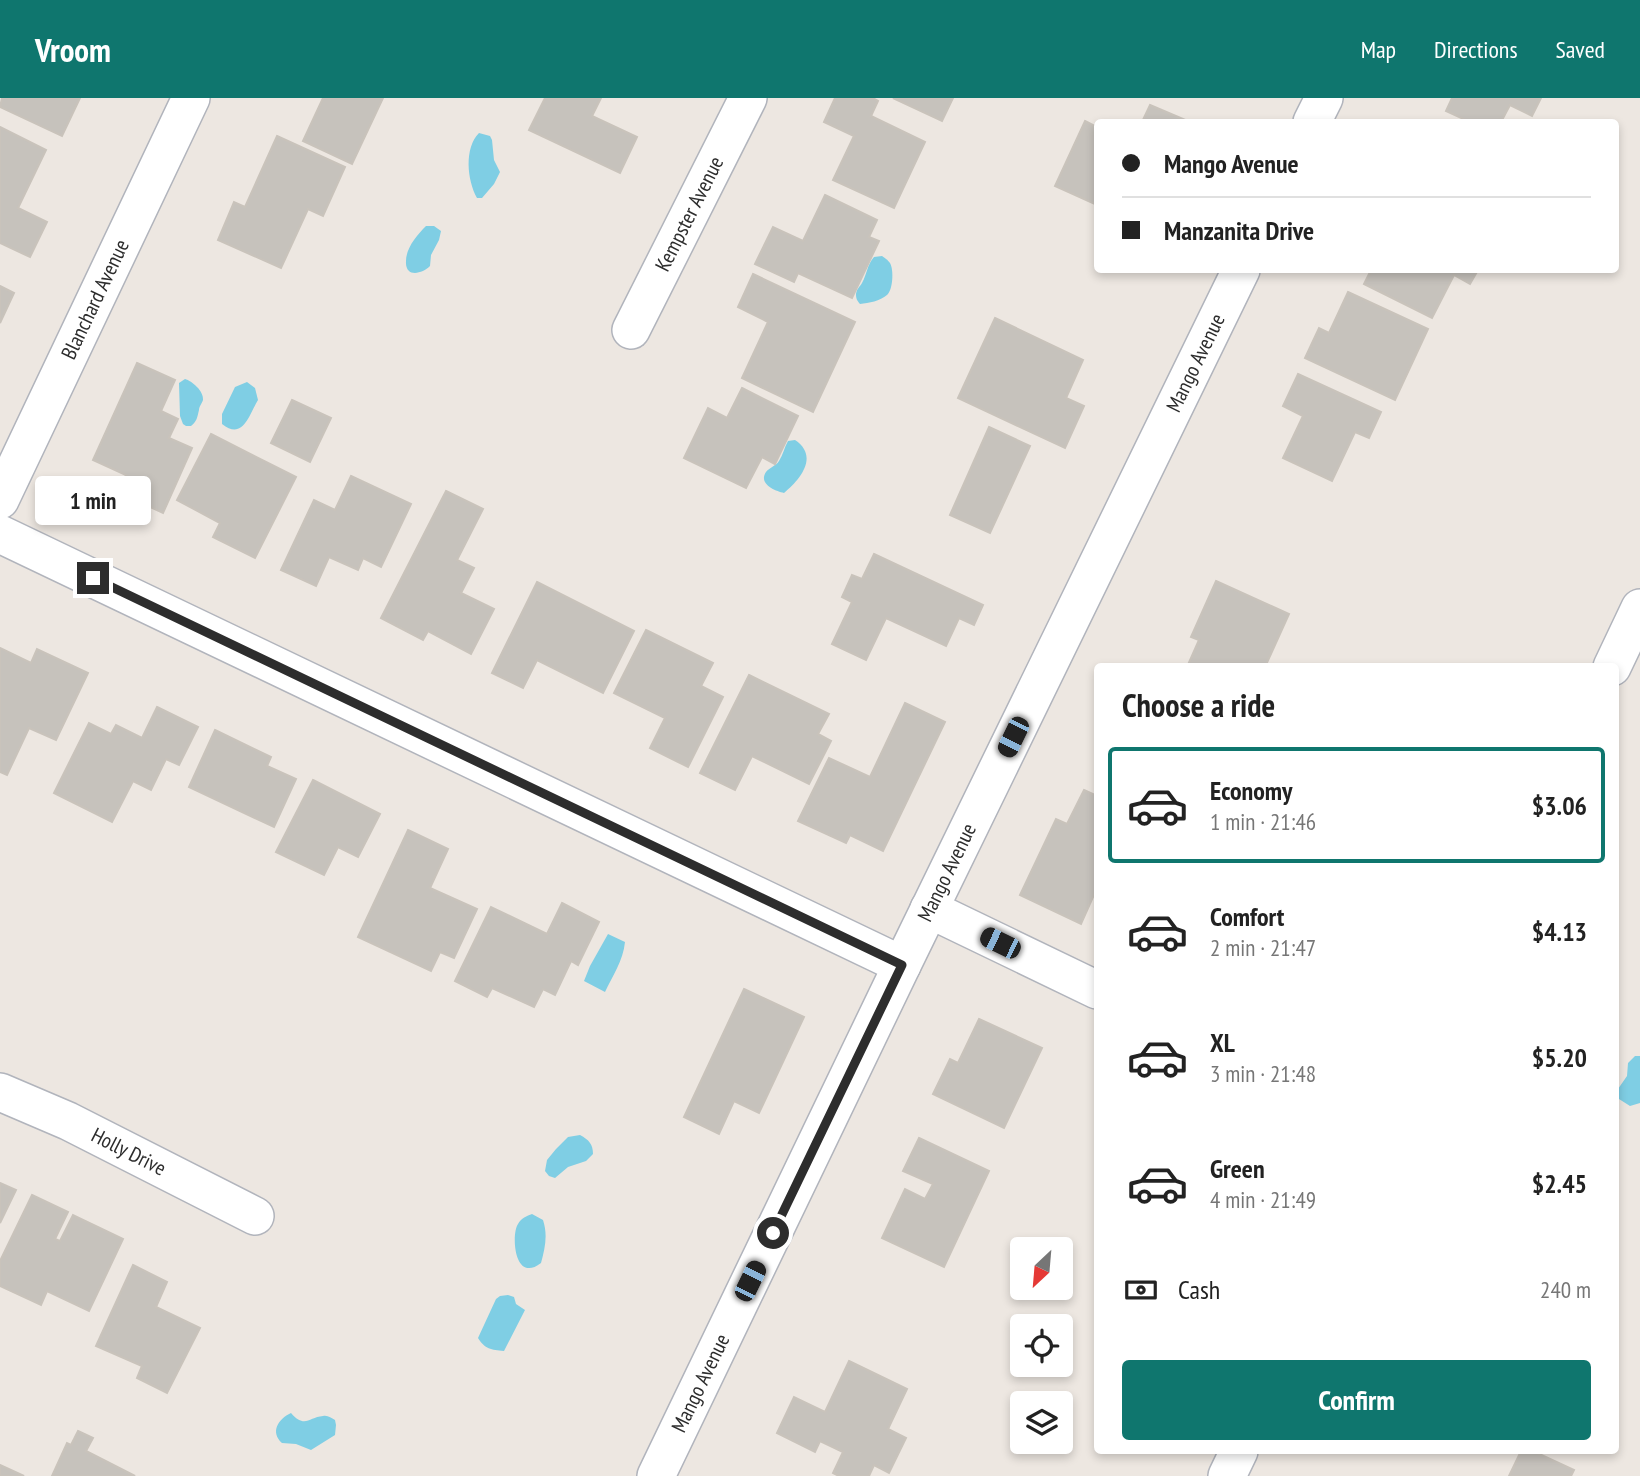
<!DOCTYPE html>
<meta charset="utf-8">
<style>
:root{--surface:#fff;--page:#f2f2f2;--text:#222;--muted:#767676;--line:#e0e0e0;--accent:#0f766e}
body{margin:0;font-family:"PT Sans Narrow",sans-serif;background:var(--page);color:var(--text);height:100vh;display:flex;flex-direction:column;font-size:26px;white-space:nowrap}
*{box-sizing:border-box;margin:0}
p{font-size:23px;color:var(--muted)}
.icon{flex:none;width:38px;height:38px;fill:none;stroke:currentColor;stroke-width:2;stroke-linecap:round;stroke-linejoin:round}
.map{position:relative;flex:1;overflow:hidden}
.drawer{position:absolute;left:1094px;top:565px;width:525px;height:791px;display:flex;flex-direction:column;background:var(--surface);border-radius:7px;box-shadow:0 4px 10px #0003}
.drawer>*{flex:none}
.hud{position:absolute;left:1094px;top:21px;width:525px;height:154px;border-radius:7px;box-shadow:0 4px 10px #0003;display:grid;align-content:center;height:154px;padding:0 28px;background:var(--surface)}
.needle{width:46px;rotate:206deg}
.tools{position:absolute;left:1010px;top:1139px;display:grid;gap:14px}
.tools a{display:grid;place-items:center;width:63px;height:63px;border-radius:7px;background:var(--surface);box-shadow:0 4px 10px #0003;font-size:35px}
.end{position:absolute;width:32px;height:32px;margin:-16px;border:9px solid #2d2d2d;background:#fff;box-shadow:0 0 0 4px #fff}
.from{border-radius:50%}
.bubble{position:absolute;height:49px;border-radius:7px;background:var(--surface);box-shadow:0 4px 10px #0003;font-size:23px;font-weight:700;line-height:49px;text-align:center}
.car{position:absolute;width:21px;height:42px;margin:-21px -10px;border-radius:9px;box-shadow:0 0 5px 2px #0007;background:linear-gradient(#222 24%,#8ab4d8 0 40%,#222 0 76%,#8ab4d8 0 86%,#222 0)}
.hud b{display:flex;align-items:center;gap:24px;height:66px;font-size:26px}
.hud b+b{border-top:2px solid var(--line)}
.hud i{width:18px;height:18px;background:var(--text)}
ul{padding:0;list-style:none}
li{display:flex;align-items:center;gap:21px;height:116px;margin:0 14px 10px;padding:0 14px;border:4px solid transparent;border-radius:7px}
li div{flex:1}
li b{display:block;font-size:26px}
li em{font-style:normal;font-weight:700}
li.selected{border-color:var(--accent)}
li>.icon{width:63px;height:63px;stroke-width:1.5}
h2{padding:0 28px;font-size:32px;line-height:84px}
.pay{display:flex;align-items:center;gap:18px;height:77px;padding:0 28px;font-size:26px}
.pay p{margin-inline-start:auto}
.button{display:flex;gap:14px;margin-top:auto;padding:14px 28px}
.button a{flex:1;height:80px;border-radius:7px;background:var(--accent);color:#fff;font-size:28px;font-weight:700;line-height:80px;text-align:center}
header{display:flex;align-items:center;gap:42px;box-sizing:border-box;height:98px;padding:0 35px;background:var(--accent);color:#fff}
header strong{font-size:33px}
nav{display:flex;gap:38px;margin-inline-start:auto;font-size:24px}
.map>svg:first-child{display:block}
.water{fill:#7fcee4}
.building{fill:#c6c2bc;stroke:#c9c3bb;stroke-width:2}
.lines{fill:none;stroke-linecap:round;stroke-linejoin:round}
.minor-casing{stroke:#b1b4bc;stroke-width:40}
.minor{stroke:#fff;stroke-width:37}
.route{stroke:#2d2d2d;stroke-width:9}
.labels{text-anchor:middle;stroke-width:5;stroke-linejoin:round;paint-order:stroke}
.street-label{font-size:21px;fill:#2d2d2d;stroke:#fff}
</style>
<header>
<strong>Vroom</strong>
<nav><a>Map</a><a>Directions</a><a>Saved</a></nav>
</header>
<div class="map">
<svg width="1640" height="1378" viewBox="0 0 1640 1378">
<rect width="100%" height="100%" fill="#ede7e1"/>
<g class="water">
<path d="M 479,35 L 490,38 L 492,42 L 494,62 L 500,74 L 494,86 L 482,100 L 477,100 C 467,82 464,50 479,35 Z"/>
<path d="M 426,128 L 434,128 L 441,133 L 439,142 L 431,157 L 430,168 C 422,176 405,180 406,163 C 406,150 417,137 426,128 Z"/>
<path d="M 882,158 C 886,161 887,161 890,165 C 894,172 893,192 887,197 C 880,203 869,205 860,206 C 857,202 856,201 856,196 C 857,190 859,190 862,185 C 867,176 867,167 874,159 Z"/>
<path d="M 185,281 C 192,283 204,293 203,302 C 202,305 199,309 199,312 C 197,320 197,323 191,328 L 186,328 L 183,326 L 180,318 L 179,285 Z"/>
<path d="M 247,284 L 255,290 L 258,302 C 249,317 243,343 222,326 L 222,316 L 235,289 Z"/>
<path d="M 795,342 C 819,358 801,381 784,395 C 775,393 758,386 766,374 C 770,369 776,368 779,363 C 783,357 784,350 788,343 Z"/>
<path d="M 608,836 L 625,844 C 623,863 613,877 605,894 L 584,883 L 590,868 Z"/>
<polygon points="1635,958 1640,958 1640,1005 1630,1008 1619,1001 1617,996 1618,991 1627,978 1628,965"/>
<path d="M 580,1037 C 589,1042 593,1046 593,1056 L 586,1063 L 568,1069 L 555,1080 L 549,1078 L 545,1073 L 547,1062 L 556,1051 L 568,1039 Z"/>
<path d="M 532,1116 L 543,1122 C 548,1137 545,1150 541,1165 C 514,1186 511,1136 518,1126 C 521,1120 527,1118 532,1116 Z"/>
<path d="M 508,1197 L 514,1199 L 516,1206 L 525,1212 L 504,1253 C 491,1252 485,1251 478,1240 L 496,1201 L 500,1198 Z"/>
<path d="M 291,1315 C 305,1331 309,1319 323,1318 C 328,1317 331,1320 335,1322 L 336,1327 L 335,1337 L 311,1352 L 296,1346 L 282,1345 C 270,1334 278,1321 291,1315 Z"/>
</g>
<g class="building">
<polygon points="2,0 80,0 62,38 0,9"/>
<polygon points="323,0 383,0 352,66 303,43"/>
<polygon points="545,0 601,0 592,18 637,39 620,75 529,32"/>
<polygon points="835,0 873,0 878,3 871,18 925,44 894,110 833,82 854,38 824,24"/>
<polygon points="893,0 953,0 942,23"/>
<polygon points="1452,0 1541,0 1532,18 1510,7 1501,24 1470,24 1446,13"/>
<polygon points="1150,7 1190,24 1142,24"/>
<polygon points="1085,23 1097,29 1097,107 1055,88"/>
<polygon points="0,29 46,52 18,110 47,124 30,159 0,145"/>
<polygon points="277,38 345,69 323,118 308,111 281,170 218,142 234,104 245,109"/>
<polygon points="825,97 877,122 869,139 879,143 852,200 798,175 794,184 755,166 773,129 803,143"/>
<polygon points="1371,172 1478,172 1470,186 1454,177 1432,220 1364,186"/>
<polygon points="753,176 855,224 813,314 742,280 768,224 738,209"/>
<polygon points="0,188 14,195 0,225"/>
<polygon points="1348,194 1428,231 1395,302 1305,260 1319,230 1329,235"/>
<polygon points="995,220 1083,262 1066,300 1084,308 1065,350 958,300"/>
<polygon points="137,265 175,282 161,313 178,321 169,340 192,350 163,415 118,394 126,377 93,362"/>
<polygon points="1298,276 1381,314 1369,340 1355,334 1332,383 1283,360 1303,318 1283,308"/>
<polygon points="742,290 798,318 775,366 762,359 746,390 684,360 708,310 727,320"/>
<polygon points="292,302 331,320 310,364 271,345"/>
<polygon points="989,329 1030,348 990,435 950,417"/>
<polygon points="211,336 296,379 255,460 213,439 220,425 177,402"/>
<polygon points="351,378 411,406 381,469 363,460 358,472 329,459 316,488 281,472 314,402 335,412"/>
<polygon points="446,393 483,411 457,462 474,470 461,495 494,511 471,556 428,533 423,542 381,520"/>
<polygon points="874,456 983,507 974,527 959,520 946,548 886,520 866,562 832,546 852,504 842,499 852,477 862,481"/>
<polygon points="1216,483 1289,516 1265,569 1187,569 1199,542 1191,539"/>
<polygon points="537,484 634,533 603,595 537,562 523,590 492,575"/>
<polygon points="646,532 713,565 701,588 723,599 688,669 650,650 665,620 614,595"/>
<polygon points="0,550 31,565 37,551 88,575 56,642 29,630 7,677 0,674"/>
<polygon points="749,577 829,616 818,636 831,643 809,686 752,658 735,692 700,675"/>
<polygon points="905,605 945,624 883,753 850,737 846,745 798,723 829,660 870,679"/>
<polygon points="157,609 198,629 179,667 166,661 151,692 133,683 112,724 54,695 89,625 111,636 116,627 142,640"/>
<polygon points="215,632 271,659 267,668 296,681 274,729 189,689"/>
<polygon points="313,682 380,716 358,759 338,749 324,777 276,754"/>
<polygon points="1084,692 1097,698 1097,790 1081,826 1020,797 1056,721 1067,726"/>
<polygon points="408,732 448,751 430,790 477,811 454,860 440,854 431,873 358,839"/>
<polygon points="562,805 599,824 578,867 571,863 555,897 543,891 534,909 492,890 487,899 455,883 491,809 547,836"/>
<polygon points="744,891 804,919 759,1015 734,1003 719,1036 684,1019"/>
<polygon points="979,921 1042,950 1004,1030 933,996 950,961 958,965"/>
<polygon points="919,1040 989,1073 944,1169 882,1140 905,1091 925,1101 933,1086 903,1073"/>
<polygon points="0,1085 16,1092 0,1125"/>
<polygon points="32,1097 68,1114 55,1141 60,1143 73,1117 123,1141 89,1213 47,1193 41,1207 0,1188 0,1163"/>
<polygon points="133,1167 167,1184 156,1209 200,1230 167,1295 137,1280 142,1268 96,1248"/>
<polygon points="849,1263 907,1291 888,1331 906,1340 889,1375 874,1367 869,1378 839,1378 833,1375 843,1354 820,1343 815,1354 777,1335 794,1299 825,1314"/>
<polygon points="78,1333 93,1340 86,1353 135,1378 52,1378 67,1345 71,1347"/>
<polygon points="1521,1353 1533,1353 1574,1372 1571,1378 1509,1378"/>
<polygon points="0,1367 24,1378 0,1378"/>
</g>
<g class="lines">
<g class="minor-casing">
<g id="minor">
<polyline points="1312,24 1324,0"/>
<path id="s1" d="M 631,232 L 748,0"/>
<path id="s2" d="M 0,402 L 191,0"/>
<polyline points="0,436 902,867"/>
<polyline points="1612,569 1640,510"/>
<polyline points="929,811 1097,892"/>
<path id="s3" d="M 0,994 L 68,1023 L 255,1118"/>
<path id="s4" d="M 656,1378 L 902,867 L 1241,172"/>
<polyline points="1227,1378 1239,1353"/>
</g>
</g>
<use href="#minor" class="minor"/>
</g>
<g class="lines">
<polyline class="route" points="93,480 902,867 773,1135"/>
</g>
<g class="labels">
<g class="street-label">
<text dy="7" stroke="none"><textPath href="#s1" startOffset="130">Kempster Avenue</textPath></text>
<text dy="7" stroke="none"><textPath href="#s2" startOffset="222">Blanchard Avenue</textPath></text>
<text dy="7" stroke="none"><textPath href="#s4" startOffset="1237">Mango Avenue</textPath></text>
<text dy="7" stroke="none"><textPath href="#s4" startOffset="670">Mango Avenue</textPath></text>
<text dy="7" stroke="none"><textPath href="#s3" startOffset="142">Holly Drive</textPath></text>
<text dy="7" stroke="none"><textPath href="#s4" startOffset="103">Mango Avenue</textPath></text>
</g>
</g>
</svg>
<div class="tools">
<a><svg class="needle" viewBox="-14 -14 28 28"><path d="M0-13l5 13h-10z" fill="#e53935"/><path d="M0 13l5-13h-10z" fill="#767676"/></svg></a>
<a><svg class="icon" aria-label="locate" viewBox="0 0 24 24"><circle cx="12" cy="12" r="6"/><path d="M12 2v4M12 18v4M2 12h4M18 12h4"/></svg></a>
<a><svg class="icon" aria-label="layers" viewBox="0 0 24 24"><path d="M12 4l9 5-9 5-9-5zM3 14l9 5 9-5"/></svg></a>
</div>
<i class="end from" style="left:773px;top:1135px"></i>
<i class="end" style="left:93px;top:480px"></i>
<div class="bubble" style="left:35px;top:378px;width:116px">1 min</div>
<i class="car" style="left:1013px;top:639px;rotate:206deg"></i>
<i class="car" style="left:1000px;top:845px;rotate:296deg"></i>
<i class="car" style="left:750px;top:1183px;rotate:26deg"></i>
<div class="hud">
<b><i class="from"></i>Mango Avenue</b>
<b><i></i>Manzanita Drive</b>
</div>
<section class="drawer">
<h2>Choose a ride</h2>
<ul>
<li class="selected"><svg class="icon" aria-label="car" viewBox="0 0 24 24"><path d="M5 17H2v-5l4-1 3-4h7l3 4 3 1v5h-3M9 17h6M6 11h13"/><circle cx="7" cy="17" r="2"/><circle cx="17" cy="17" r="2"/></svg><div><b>Economy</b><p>1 min · 21:46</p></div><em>$3.06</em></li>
<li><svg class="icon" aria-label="car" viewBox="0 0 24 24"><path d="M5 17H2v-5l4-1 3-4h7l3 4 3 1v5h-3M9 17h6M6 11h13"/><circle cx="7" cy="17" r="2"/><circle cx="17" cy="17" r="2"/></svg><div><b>Comfort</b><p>2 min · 21:47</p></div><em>$4.13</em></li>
<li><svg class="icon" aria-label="car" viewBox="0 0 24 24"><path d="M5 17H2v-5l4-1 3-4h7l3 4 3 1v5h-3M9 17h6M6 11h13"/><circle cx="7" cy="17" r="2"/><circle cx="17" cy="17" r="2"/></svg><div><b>XL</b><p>3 min · 21:48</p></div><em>$5.20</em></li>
<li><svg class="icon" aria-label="car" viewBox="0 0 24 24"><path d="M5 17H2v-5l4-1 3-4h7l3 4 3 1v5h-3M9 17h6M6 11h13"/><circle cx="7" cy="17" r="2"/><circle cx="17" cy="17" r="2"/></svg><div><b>Green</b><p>4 min · 21:49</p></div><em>$2.45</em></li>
</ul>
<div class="pay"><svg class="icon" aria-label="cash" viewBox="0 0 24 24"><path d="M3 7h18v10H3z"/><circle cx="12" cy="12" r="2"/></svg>Cash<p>240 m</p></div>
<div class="button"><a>Confirm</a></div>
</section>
</div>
